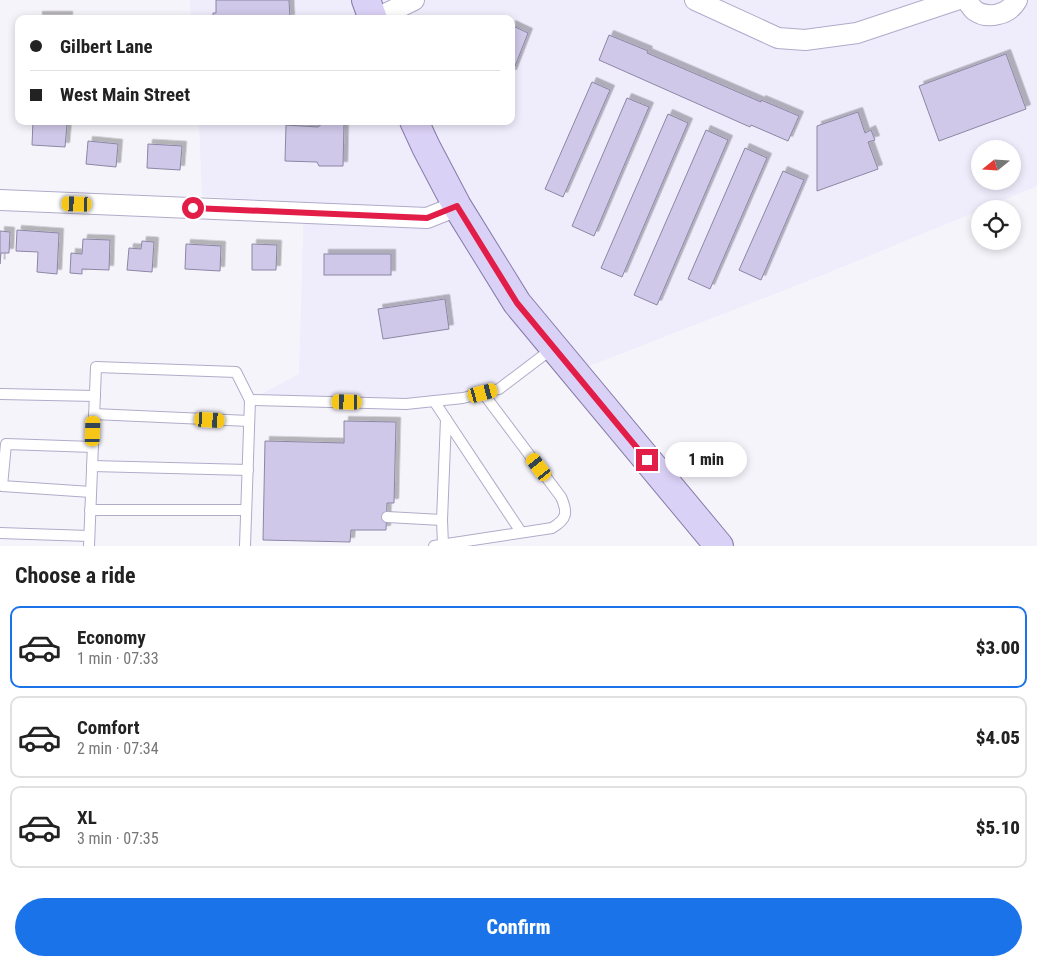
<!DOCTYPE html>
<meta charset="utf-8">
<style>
:root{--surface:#fff;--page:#f2f2f2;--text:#222;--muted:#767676;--line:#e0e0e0;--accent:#1a73e8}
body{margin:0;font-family:"Roboto Condensed",sans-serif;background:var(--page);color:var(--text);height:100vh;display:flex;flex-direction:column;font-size:19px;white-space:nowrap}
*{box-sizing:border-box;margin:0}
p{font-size:16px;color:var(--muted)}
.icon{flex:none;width:28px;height:28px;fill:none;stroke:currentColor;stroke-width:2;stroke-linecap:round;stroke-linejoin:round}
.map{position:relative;height:546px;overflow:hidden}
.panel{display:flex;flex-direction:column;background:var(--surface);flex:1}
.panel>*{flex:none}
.hud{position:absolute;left:15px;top:15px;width:500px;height:110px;border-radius:10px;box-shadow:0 2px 8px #0003;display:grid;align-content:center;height:110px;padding:0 15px;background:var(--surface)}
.needle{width:32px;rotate:252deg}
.buttons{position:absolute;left:971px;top:140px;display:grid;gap:10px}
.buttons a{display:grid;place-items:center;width:50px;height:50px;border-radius:50%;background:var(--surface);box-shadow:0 2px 8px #0003;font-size:25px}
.end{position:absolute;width:22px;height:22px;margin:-11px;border:6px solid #e11d48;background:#fff;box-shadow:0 0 0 2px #fff}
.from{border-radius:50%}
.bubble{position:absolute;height:35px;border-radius:18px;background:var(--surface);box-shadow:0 2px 8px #0003;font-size:16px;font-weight:800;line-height:35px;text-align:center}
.car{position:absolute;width:15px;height:30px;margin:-15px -8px;border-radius:6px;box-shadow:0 0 4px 1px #0007;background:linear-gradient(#f5c518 24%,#345 0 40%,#f5c518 0 76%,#345 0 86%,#f5c518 0)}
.hud b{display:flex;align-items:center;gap:18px;height:48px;font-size:19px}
.hud b+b{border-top:1px solid var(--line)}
.hud i{width:12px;height:12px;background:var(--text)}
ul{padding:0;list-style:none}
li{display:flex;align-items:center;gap:15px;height:82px;margin:0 10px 8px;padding:0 5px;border:2px solid var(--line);border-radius:10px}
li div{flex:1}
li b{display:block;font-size:19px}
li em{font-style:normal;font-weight:800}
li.on{border-color:var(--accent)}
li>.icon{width:45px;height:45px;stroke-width:1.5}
h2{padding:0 15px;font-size:22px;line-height:60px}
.button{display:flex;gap:10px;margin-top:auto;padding:10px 15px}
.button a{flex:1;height:58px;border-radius:30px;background:var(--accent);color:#fff;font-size:20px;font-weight:800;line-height:58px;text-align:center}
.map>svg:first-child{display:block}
.built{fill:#efecfc;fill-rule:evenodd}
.building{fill:#cfc8e8;stroke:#8c86a4;filter:url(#shadow)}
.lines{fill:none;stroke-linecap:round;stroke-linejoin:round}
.service-casing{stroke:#b1abca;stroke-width:12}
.minor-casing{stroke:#b1abca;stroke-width:22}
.primary-casing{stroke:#867ca8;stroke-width:30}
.service{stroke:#fff;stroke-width:10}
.minor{stroke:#fff;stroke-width:20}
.primary{stroke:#dad1f6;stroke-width:28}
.route{stroke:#e11d48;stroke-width:6}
</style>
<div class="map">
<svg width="1037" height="546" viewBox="0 0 1037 546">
<defs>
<filter id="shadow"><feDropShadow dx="4.5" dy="-4.5" stdDeviation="0" flood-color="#0004"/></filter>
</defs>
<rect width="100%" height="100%" fill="#f6f4fb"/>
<path class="built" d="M 190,0 L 1037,0 L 1037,186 L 983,209 L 980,209 L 980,210 L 818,277 L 574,372 L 554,348 L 499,389 L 406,404 L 250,400 L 299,374 L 304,203 L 202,196 L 199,121 L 511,121 L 511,19 L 191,19 ZM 980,149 L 1012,149 L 1012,181 L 980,181 Z"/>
<g class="building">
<polygon points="216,0 289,0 290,19 213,19 213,13 216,13"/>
<rect x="38" y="16" width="30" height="3"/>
<polygon points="511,25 528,33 512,74 511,74"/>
<polygon points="609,35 648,51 647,53 761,102 761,100 799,116 788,141 751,125 750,127 599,60"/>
<polygon points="1006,54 1026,109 939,141 919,86"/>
<polygon points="592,82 610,90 563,197 545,189"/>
<polygon points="627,98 649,107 594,236 572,226"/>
<polygon points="858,112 865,133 871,130 875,140 868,142 878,169 817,191 817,126"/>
<polygon points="668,114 688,123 622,277 601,268"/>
<polygon points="33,121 67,124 65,147 32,145"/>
<polygon points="323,123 344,124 343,166 319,166 317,162 285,161 286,125 318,127"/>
<polygon points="706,130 728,140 657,305 634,295"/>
<polygon points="88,141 118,144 116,167 86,164"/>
<polygon points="148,144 182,146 180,170 147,168"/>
<polygon points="745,148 767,158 710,289 688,279"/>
<polygon points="783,171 804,180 761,280 739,270"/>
<polygon points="17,230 59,233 57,274 37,272 38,252 16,251"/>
<polygon points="0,231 10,232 9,253 1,253 0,264"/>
<polygon points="83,239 110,240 109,270 82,269 82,274 70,273 71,253 82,254"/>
<polygon points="142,241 154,242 152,272 127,270 129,248 141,249"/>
<polygon points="186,244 221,246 220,271 185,269"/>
<polygon points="252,244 277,245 276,270 252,270"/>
<rect x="324" y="254" width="67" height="21"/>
<polygon points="445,299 449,329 383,339 378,309"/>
<polygon points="344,421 396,422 394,503 387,503 386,530 351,530 350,542 263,540 265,441 344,443"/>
</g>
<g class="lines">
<g class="service-casing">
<g id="service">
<polyline points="1,394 95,396"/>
<polyline points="250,400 406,404 463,398 499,389 553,348"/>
<polyline points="434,401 521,532"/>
<polyline points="94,414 249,421"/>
<polyline points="92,466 248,470"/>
<polyline points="91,492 2,486 6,444 93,447"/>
<polyline points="90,510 246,510"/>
<polyline points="387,517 442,520"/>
<polyline points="0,533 89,536"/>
<polyline points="443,545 442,520 446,419"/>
<polyline points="89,546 96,367 236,372 250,400 245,546"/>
<path d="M 434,546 L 552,528 C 567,519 568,513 561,497 L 483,393"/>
</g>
</g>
<g class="minor-casing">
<g id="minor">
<polyline points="695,0 778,38 805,40 857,33 956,0"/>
<path d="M 966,0 C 969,3 971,7 974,10 C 987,20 1009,15 1017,0"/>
<polyline points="375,19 414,0"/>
<polyline points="0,200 427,218 457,206"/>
</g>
</g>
<g class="primary-casing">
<g id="primary">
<polyline points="366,0 373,19"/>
<polyline points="414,121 426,147 457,206 517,303 719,546"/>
</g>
</g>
<use href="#service" class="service"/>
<use href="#minor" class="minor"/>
<use href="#primary" class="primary"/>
</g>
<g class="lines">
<polyline class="route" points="193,208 427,218 457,206 517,303 647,460"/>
</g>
</svg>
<div class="buttons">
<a><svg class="needle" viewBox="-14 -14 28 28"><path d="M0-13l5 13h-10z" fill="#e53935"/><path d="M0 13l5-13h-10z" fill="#767676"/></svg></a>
<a><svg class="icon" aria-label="locate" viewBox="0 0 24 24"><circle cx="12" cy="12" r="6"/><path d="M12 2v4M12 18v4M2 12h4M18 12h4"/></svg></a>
</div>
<i class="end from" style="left:193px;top:208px"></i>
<i class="end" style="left:647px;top:460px"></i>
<div class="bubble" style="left:665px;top:442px;width:82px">1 min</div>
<i class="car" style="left:77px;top:204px;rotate:272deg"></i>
<i class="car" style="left:483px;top:393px;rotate:75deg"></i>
<i class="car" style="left:347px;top:402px;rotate:271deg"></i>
<i class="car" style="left:210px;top:420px;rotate:93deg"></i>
<i class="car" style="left:93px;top:431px;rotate:2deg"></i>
<i class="car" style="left:539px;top:467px;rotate:323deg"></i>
<div class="hud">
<b><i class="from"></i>Gilbert Lane</b>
<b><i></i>West Main Street</b>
</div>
</div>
<section class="panel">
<h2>Choose a ride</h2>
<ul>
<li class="on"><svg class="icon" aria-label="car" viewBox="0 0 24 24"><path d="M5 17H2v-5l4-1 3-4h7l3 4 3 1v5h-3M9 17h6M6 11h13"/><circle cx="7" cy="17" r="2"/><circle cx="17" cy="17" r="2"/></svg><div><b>Economy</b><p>1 min · 07:33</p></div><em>$3.00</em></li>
<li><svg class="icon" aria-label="car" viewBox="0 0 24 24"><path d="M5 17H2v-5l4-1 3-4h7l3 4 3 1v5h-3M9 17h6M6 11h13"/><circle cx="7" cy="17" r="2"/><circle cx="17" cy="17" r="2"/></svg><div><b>Comfort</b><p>2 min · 07:34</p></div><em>$4.05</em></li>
<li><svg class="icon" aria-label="car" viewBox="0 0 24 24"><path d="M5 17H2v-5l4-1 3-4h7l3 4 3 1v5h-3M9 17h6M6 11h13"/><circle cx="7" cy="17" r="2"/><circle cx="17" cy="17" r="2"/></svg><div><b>XL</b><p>3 min · 07:35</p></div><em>$5.10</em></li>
</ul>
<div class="button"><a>Confirm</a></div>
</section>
